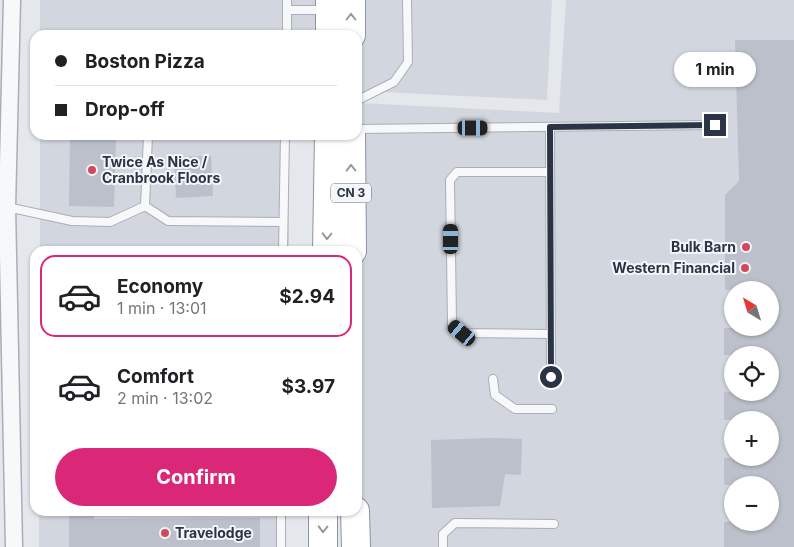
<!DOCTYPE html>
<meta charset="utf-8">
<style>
:root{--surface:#fff;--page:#f6f6f6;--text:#202124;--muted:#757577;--line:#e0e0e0;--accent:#db2777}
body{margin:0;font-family:Inter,sans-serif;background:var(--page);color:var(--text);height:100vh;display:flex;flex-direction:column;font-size:19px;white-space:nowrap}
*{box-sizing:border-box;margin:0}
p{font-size:16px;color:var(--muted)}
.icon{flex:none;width:28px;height:28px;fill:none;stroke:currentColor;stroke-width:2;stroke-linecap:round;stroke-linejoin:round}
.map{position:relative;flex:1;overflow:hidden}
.sheet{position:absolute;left:30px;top:246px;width:332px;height:270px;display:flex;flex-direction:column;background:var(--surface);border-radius:15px;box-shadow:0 1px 4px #0004}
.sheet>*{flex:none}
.top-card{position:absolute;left:30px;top:30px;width:332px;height:110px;border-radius:15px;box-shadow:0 1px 4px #0004;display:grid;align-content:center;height:110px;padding:0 25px;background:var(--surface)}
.needle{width:32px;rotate:322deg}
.fabs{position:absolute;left:724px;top:281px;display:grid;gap:10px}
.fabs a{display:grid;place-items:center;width:55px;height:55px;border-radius:50%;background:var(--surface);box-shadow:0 1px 4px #0004;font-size:25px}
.end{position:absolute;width:22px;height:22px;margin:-11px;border:6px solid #2b3445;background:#fff;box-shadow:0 0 0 2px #fff}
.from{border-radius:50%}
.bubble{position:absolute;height:35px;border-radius:18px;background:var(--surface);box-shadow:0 1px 4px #0004;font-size:16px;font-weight:700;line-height:35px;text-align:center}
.car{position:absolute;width:15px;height:30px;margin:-15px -8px;border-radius:6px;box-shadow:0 0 4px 1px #0007;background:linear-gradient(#222 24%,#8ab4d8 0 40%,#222 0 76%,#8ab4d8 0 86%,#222 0)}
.top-card b{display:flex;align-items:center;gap:18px;height:48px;font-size:19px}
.top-card b+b{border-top:1px solid var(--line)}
.top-card i{width:12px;height:12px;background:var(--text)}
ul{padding:9px 0 0;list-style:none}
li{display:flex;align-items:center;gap:15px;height:82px;margin:0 10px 8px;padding:0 15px;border:2px solid transparent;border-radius:15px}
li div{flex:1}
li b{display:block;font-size:19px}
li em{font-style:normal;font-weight:700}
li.on{border-color:var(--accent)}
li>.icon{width:45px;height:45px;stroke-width:1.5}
.action{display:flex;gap:10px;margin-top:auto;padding:10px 25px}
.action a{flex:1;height:58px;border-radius:30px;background:var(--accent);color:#fff;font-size:20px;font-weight:700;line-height:58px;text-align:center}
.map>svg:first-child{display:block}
.built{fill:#d2d6de;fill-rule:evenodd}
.building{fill:#bbc0ca}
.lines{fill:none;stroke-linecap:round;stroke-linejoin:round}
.lane-casing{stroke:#a9aeb7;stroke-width:10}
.street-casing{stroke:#a9aeb7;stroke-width:19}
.highway-casing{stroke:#8b94a3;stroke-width:30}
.lane{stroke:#f7f8fa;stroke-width:8}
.street{stroke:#f7f8fa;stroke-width:16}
.highway{stroke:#fff;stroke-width:28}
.oneway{stroke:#959aa2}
.route{stroke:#2b3445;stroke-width:6}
.poi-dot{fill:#d1495b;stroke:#f4f6f9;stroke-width:2}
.labels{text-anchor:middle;stroke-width:4;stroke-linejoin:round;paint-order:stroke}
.shield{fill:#f4f6f9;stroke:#676e7b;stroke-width:1}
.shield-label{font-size:12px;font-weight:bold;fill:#2b3445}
.poi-label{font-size:14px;font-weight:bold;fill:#2b3445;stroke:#f4f6f9;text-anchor:start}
</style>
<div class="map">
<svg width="794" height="547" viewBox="0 0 794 547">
<rect width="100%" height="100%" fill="#e4e7ec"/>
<g class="built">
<polygon points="40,0 552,0 547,100 382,92 358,95 358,35 40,35"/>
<path d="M 566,0 L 794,0 L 794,547 L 355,547 L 358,511 L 358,103 L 559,113 ZM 732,290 L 770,290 L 770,328 L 732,328 ZM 732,355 L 770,355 L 770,392 L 732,392 ZM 732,420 L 770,420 L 770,458 L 732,458 ZM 732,485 L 770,485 L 770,522 L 732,522 Z"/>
<polygon points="40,135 288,135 289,251 40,251"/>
<polygon points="39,511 284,511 283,547 39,547"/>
</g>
<g class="building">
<polygon points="735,40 794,40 794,547 724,547 724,522 770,522 770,485 724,485 724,458 770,458 770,420 724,420 724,392 770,392 770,355 724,355 724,328 770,328 770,290 725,290 725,195 739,181"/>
<polygon points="70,135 116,135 114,207 69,206"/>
<polygon points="211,156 213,196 176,198 174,157"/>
<polygon points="492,438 522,439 521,475 505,474 500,506 432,508 431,440"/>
<polygon points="69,511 94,511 94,519 260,518 260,547 69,547"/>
</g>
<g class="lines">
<g class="lane-casing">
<g id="lane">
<polyline points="287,10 325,10"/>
<polyline points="287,35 287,0"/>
<polyline points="358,100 394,82 408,62 407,0"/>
<polyline points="550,127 551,377"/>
<polyline points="358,129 715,125"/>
<polyline points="148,135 145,206 168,221 283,222"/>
<polyline points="550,172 457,172 450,180 452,324 462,333 550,334"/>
<polyline points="7,207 72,221 110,222 145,206"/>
<polyline points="283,251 285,135"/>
<polyline points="493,379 495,395 515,409 552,409"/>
<polyline points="281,547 281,511"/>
<polyline points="443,547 443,534 455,523 554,524"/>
</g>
</g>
<g class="street-casing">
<polyline id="street" points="12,0 7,207 14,547"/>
</g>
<g class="highway-casing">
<g id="highway">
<polyline points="330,35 330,0"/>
<polyline points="351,35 351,0"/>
<polyline points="351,135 352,251"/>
<polyline points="327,251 329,135"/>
<polyline points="355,511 356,547"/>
<polyline points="323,547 323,511"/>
</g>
</g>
<use href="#lane" class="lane"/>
<use href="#street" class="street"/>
<use href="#highway" class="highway"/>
</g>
<defs><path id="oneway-chevron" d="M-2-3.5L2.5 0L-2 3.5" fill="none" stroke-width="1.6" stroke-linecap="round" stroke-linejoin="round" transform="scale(1.25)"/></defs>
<g class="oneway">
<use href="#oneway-chevron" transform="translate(351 17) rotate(-90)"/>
<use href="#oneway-chevron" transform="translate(351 168) rotate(-91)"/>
<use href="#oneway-chevron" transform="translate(327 236) rotate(91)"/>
<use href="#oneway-chevron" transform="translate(323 529) rotate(91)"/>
</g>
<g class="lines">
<polyline class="route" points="551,377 550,127 715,125"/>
</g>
<g class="poi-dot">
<circle cx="92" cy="170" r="5"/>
<circle cx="746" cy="247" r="5"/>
<circle cx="745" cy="268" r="5"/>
<circle cx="165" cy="533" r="5"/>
</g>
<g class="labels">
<rect class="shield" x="331" y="183.5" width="40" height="19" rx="4"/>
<g class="shield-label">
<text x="351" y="197">CN 3</text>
</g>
<g class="poi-label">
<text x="102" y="167">Twice As Nice /<tspan x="102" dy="16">Cranbrook Floors</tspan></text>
<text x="736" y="252" text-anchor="end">Bulk Barn</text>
<text x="735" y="273" text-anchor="end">Western Financial</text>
<text x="175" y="538">Travelodge</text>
</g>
</g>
</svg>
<div class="fabs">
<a><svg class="needle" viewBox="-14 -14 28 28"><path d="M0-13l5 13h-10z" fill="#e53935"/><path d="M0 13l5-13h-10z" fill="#757577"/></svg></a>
<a><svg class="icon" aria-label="locate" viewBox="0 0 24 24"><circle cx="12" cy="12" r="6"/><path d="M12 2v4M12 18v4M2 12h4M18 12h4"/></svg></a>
<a>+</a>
<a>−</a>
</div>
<i class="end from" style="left:551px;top:377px"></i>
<i class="end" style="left:715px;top:125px"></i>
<div class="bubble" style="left:674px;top:52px;width:82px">1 min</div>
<i class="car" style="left:473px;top:128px;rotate:90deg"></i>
<i class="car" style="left:451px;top:239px;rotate:0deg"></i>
<i class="car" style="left:462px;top:333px;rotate:310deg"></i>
<div class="top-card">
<b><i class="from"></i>Boston Pizza</b>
<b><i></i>Drop-off</b>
</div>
<section class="sheet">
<ul>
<li class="on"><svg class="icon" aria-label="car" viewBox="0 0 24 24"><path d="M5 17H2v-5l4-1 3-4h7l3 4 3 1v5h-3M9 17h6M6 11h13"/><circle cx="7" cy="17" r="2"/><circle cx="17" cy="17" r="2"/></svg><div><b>Economy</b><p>1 min · 13:01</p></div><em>$2.94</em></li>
<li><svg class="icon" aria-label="car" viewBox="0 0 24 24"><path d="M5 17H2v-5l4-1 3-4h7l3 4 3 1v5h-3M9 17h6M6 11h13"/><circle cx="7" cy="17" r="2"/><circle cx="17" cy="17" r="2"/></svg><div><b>Comfort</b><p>2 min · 13:02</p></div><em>$3.97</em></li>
</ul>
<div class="action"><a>Confirm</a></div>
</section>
</div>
